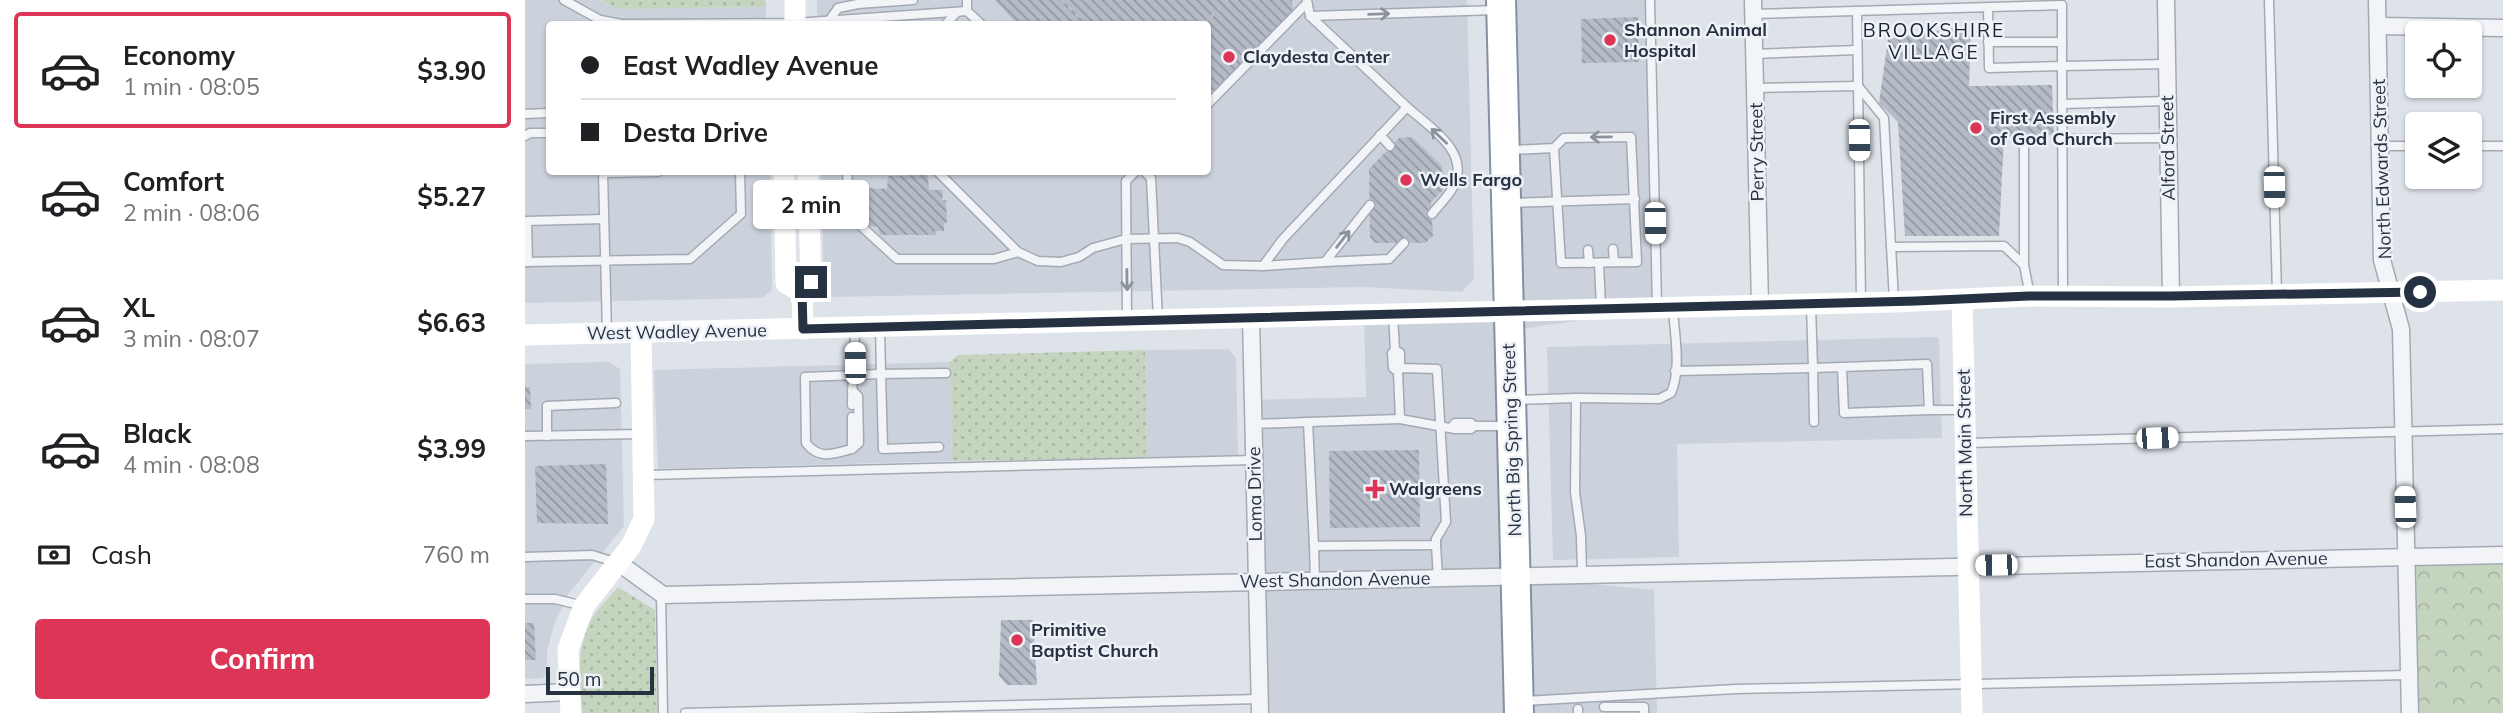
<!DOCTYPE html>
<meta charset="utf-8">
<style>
:root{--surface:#fff;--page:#f2f2f2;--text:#202124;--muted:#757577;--line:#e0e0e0;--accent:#dd3555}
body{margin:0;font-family:Mulish,sans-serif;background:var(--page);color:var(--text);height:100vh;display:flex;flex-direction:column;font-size:26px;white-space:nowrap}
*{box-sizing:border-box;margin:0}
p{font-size:23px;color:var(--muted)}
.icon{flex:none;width:38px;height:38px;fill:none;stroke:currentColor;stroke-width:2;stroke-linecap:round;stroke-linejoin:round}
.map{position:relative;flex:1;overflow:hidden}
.panel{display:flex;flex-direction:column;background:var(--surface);width:525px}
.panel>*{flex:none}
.top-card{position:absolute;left:21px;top:21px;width:665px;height:154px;border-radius:7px;box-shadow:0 2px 5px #0004;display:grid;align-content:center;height:154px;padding:0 35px;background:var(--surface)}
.controls{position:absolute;left:1880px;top:21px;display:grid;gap:14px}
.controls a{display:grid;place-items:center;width:77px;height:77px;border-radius:7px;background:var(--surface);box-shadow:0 2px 5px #0004;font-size:35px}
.scale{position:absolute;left:21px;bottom:18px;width:108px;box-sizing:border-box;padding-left:7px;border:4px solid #263142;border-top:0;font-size:19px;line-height:24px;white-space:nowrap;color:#263142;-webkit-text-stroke:5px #eef2f7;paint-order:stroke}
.end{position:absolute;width:32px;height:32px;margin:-16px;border:9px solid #263142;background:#fff;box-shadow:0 0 0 4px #fff}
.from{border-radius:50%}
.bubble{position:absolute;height:49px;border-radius:7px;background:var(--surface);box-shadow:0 2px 5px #0004;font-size:23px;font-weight:700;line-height:49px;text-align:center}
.car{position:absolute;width:21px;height:42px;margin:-21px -10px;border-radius:9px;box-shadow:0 0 5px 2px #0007;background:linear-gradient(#fff 24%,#345 0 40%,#fff 0 76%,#345 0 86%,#fff 0)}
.top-card b{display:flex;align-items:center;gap:24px;height:66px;font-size:26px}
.top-card b+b{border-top:2px solid var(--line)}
.top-card i{width:18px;height:18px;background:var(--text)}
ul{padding:12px 0 0;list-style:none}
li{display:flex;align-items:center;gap:21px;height:116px;margin:0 14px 10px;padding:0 21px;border:4px solid transparent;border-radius:7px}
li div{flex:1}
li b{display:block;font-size:26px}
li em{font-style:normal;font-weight:700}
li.on{border-color:var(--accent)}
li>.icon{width:63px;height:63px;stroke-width:1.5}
.pay{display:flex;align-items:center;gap:18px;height:77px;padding:0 35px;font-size:26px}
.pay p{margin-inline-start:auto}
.button{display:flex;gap:14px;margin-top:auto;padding:14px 35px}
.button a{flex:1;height:80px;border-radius:7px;background:var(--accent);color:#fff;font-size:28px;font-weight:700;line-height:80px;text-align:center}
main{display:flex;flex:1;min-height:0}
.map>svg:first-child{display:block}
.built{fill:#ccd2dc}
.grass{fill:url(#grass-dots)}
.park{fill:url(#park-crowns)}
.building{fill:url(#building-back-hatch)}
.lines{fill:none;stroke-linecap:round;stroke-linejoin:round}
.lane-casing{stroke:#a3aab4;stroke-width:11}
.street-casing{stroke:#a3aab4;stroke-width:19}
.highway-casing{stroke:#8491a2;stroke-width:32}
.path{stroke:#bdc1c8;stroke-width:2.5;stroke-dasharray:5 5;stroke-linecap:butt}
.lane{stroke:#f2f4f7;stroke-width:8}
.street{stroke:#f2f4f7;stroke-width:16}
.secondary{stroke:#fff;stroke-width:21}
.highway{stroke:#fff;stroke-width:28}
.oneway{stroke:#8c929c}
.route{stroke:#263142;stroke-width:9}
.poi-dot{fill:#dd3555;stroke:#eef2f7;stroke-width:2.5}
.labels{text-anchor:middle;stroke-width:5;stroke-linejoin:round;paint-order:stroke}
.poi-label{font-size:18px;font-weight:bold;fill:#263142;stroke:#eef2f7;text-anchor:start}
.street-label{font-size:18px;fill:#263142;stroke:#eef2f7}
.neighbourhood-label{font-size:19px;letter-spacing:2px;fill:#182233;stroke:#eef2f7}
</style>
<main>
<section class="panel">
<ul>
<li class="on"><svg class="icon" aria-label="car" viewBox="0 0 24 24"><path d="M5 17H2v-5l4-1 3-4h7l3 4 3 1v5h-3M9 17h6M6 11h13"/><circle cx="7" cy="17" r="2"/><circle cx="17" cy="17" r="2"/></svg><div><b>Economy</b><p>1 min · 08:05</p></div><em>$3.90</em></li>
<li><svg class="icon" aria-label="car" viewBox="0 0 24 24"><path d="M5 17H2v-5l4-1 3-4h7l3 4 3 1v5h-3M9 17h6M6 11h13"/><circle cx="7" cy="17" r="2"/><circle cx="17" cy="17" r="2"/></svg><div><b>Comfort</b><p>2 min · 08:06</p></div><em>$5.27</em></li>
<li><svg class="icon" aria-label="car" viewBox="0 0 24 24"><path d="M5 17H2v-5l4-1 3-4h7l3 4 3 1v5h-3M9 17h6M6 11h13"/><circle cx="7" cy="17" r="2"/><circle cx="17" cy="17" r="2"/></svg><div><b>XL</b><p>3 min · 08:07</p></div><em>$6.63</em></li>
<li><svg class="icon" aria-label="car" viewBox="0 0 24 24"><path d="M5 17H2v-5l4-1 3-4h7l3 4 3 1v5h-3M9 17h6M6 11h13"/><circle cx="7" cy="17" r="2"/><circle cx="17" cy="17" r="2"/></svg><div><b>Black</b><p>4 min · 08:08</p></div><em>$3.99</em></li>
</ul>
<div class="pay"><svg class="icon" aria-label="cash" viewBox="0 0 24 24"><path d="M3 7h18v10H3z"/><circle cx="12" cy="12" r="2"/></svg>Cash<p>760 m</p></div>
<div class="button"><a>Confirm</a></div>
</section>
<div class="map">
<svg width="1978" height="713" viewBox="0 0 1978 713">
<defs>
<pattern id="grass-dots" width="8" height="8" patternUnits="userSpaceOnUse" patternTransform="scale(1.75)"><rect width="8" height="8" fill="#c5d4be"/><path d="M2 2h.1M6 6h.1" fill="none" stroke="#a9b6a4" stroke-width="1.8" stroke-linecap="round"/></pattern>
<pattern id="park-crowns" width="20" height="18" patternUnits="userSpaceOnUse" patternTransform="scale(1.75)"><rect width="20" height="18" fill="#c5d4be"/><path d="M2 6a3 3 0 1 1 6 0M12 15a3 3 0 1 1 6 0" fill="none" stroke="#a9b6a4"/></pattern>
<pattern id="building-back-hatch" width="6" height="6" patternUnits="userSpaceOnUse" patternTransform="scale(1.75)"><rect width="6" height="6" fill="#b5bcc7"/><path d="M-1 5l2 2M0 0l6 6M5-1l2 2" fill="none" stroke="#9399a3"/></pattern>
</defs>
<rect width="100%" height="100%" fill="#dee3ea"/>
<g class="built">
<polygon points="0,0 75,0 92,9 241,7 241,24 24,24 24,172 245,172 247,290 237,298 0,303"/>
<polygon points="292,0 942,0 949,278 937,292 838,287 308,297 299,288 296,172 682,172 682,24 292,24"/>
<polygon points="977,0 1129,0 1135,309 995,329 988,576 1129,590 1132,713 736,713 729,400 841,397 839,315 983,312"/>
<polygon points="1411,337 1414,339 1417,438 1152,444 1154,557 1028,560 1022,347"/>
<polygon points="704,349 711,358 713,456 622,458 620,350"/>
<polygon points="84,362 95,369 99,526 44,593 30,622 22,651 22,673 17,678 0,679 0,364"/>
<polygon points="425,362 427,461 133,469 129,370"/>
</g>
<g class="grass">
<polygon points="76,0 240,0 241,7 92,9"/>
<polygon points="620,350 622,458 427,461 425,362 433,355"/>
<path d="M 93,587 L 130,610 L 132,713 L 56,713 C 55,680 50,647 68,617 C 75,606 85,597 93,587 Z"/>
</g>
<polygon class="park" points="1978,555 1978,713 1885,713 1882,557"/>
<g class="building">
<polygon points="470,0 767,0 768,12 694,89 682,92 682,24 492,24"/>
<polygon points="1113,17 1114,62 1057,63 1056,19"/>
<polygon points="1446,25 1444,86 1527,85 1529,135 1479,137 1474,236 1380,236 1373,122 1354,103 1363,39"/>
<polygon points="887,137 917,166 918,190 906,202 908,236 900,243 850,243 845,237 844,169 874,138"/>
<polygon points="403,175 404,190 418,190 417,200 421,200 422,223 419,223 419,231 410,231 411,235 355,235 353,227 342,226 341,188 362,189 363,176"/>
<polygon points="0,387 5,387 6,409 0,409"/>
<polygon points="894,450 895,527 805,528 804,451"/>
<polygon points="81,464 83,524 12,523 10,466"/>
<polygon points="476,620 508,620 512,685 482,685 474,676"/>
<polygon points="0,623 9,623 11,660 0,660"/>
</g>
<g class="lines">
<g class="lane-casing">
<g id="lane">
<polyline points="39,0 75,20"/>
<polyline points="442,0 442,11 456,24"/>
<polyline points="1125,0 1132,305"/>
<polyline points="1744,0 1752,294"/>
<polyline points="1332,11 1336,302"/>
<polyline points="1228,14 1537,5 1537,66 1464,68 1463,8"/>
<polyline points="785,16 971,10"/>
<polyline points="304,21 313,8 333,4 388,0"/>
<polyline points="75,24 75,20 97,24 270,23 442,11"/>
<polyline points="421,24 431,13"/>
<polyline points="1463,42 1537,42"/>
<polyline points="1229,54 1332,50"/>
<polyline points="1230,88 1333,86 1359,118 1369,300"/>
<polyline points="1537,104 1642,101"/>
<polyline points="682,105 782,3"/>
<path d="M 882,107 C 904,127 947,152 928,187 C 923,197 914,205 907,214"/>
<polyline points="0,114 24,113"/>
<polyline points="855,135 865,146"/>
<polyline points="0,136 5,133 24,133"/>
<polyline points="1537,139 1643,138"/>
<polyline points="1499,142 1499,265"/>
<polyline points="1855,146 1892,146"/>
<polyline points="1944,146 1978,146"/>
<polyline points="986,150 1029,148 1039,138 1106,137 1112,262 1036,263 1029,148"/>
<polyline points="78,172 82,333"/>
<polyline points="322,172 325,216 372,259 469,259 493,252"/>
<polyline points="413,172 493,252 513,261 536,262 554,257 568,248 601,239 653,238 665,242 698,265 738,266 758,239 882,107 785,16 782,0"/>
<polyline points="620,172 626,178 633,319"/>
<polyline points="78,173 133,172"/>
<polyline points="987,203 1110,199"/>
<polyline points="1366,247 1479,246 1499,265 1505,296"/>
<polyline points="1088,249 1089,262"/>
<polyline points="1063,250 1064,263"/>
<polyline points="0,262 165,259 216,214 215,172"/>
<polyline points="3,262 2,221 79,219"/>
<polyline points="800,262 864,259 879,243"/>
<polyline points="1074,263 1076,308"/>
<polyline points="738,266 800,262 845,205"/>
<polyline points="1538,296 1537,66 1642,64"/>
<polyline points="868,315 870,350 867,353 868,368 873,372 875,419 783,422 789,546 911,545 911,539 921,522 912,369 875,368"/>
<polyline points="602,320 601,181 610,172"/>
<polyline points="870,350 875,353 875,368 873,372"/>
<polyline points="1150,371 1288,368 1286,306"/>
<path d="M 1051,398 L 1134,399 L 1146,393 C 1157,368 1149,333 1148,307"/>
<polyline points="992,400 1051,398 1050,492 1056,536 1057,574"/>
<path d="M 327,405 C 327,379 330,354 330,328"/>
<polyline points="1404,410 1439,410"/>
<path d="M 327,417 L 327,449 C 308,454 294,460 281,443 L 280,377 L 356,374 L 355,327"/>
<polyline points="875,419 930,429 946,429 949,426"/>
<polyline points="1289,422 1288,368 1402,364 1404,410 1319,413 1317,367"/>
<polyline points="729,424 783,422"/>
<polyline points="927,427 930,423 946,423 949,426 984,426"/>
<polyline points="0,436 116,434"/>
<polyline points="22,436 22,406 91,403"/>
<polyline points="1443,443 1978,429"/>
<polyline points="414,447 358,449 356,374 421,373"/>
<polyline points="327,449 334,443 333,396 327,390"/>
<polyline points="121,475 729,460"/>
<polyline points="911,545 913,578"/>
<polyline points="789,546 790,581"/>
<polyline points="0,557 67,555 90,562"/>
<polyline points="136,594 138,713"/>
<polyline points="0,599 30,599 59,606"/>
<polyline points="999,701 1211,689 1884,675"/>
<polyline points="1079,707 1119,707 1119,713"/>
<polyline points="1053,709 1053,713"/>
<polyline points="160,713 734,699"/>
</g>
</g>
<g class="street-casing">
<g id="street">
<polyline points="1228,0 1235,305"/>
<polyline points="1641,0 1646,297"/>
<polyline points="1852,0 1857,260 1876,329 1885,713"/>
<polyline points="1853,26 1978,28"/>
<polyline points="726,317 735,713"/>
<polyline points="94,563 138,595 1978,555"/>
<polyline points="0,694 45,692"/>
</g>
</g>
<g class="highway-casing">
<polyline id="highway" points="976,0 994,713"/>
</g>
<g class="path">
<polyline points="536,0 561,24"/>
<polyline points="679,24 703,0"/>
</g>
<use href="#lane" class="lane"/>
<use href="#street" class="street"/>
<g class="secondary">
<polyline points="270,0 270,24"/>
<polyline points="259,172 261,283 277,292"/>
<polyline points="1437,300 1447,713"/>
<polyline points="278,329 277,292 286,282 283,172"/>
<polyline points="0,335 1369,302 1505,296 1646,297 1978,290"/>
<polyline points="46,713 43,649 59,606 106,546 119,519 116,332"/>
</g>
<use href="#highway" class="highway"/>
</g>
<defs><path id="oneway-shaft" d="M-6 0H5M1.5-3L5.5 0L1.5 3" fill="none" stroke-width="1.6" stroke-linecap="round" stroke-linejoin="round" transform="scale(1.75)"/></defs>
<g class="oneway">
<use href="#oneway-shaft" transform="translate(854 14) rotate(-2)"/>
<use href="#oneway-shaft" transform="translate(914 136) rotate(-137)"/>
<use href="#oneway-shaft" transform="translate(1076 137) rotate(179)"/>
<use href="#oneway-shaft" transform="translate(818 239) rotate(-52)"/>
<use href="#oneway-shaft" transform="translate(602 280) rotate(89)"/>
</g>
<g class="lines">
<polyline class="route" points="286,282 277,292 278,329 1391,301 1504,296 1646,296 1895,292"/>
</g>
<g class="poi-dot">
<circle cx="1085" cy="40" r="7"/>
<circle cx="704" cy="57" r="7"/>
<circle cx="1451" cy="128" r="7"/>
<circle cx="881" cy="180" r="7"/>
<path d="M846.5 478.5h7v7h7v7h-7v7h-7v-7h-7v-7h7z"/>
<circle cx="492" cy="640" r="7"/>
</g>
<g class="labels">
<g class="poi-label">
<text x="1099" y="36">Shannon Animal<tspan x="1099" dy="21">Hospital</tspan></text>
<text x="718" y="63">Claydesta Center</text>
<text x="1465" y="124">First Assembly<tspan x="1465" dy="21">of God Church</tspan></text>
<text x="895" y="186">Wells Fargo</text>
<text x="864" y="495">Walgreens</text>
<text x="506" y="636">Primitive<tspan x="506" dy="21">Baptist Church</tspan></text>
</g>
<g class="street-label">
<text transform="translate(1643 148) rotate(-91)" y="6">Alford Street</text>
<text transform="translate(1232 152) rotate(-91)" y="6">Perry Street</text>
<text transform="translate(1857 169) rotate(-92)" y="6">North Edwards Street</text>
<text transform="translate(152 332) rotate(-1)" y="6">West Wadley Avenue</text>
<text transform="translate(987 440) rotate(-92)" y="6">North Big Spring Street</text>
<text transform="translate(1440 443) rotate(-91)" y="6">North Main Street</text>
<text transform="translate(730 494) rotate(-91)" y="6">Loma Drive</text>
<text transform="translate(1711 560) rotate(-1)" y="6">East Shandon Avenue</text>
<text transform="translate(810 580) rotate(-1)" y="6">West Shandon Avenue</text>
</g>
<g class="neighbourhood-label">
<text x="1409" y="37">BROOKSHIRE<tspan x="1409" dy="22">VILLAGE</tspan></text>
</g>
</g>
</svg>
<div class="controls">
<a><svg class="icon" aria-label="locate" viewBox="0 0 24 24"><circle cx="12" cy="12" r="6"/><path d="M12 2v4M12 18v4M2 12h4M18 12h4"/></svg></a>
<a><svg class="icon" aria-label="layers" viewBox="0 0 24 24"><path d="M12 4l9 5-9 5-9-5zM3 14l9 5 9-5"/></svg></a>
</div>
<div class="scale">50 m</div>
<i class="end from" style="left:1895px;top:292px"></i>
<i class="end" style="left:286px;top:282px"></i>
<div class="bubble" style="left:228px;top:180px;width:116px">2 min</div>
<i class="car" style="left:1334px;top:140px;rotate:179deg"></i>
<i class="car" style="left:1749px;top:187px;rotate:179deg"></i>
<i class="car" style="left:1130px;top:223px;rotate:179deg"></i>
<i class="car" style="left:330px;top:363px;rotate:359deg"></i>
<i class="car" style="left:1632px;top:438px;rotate:88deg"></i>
<i class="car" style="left:1880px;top:507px;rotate:358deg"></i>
<i class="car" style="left:1471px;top:565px;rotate:269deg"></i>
<div class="top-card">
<b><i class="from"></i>East Wadley Avenue</b>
<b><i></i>Desta Drive</b>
</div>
</div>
</main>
